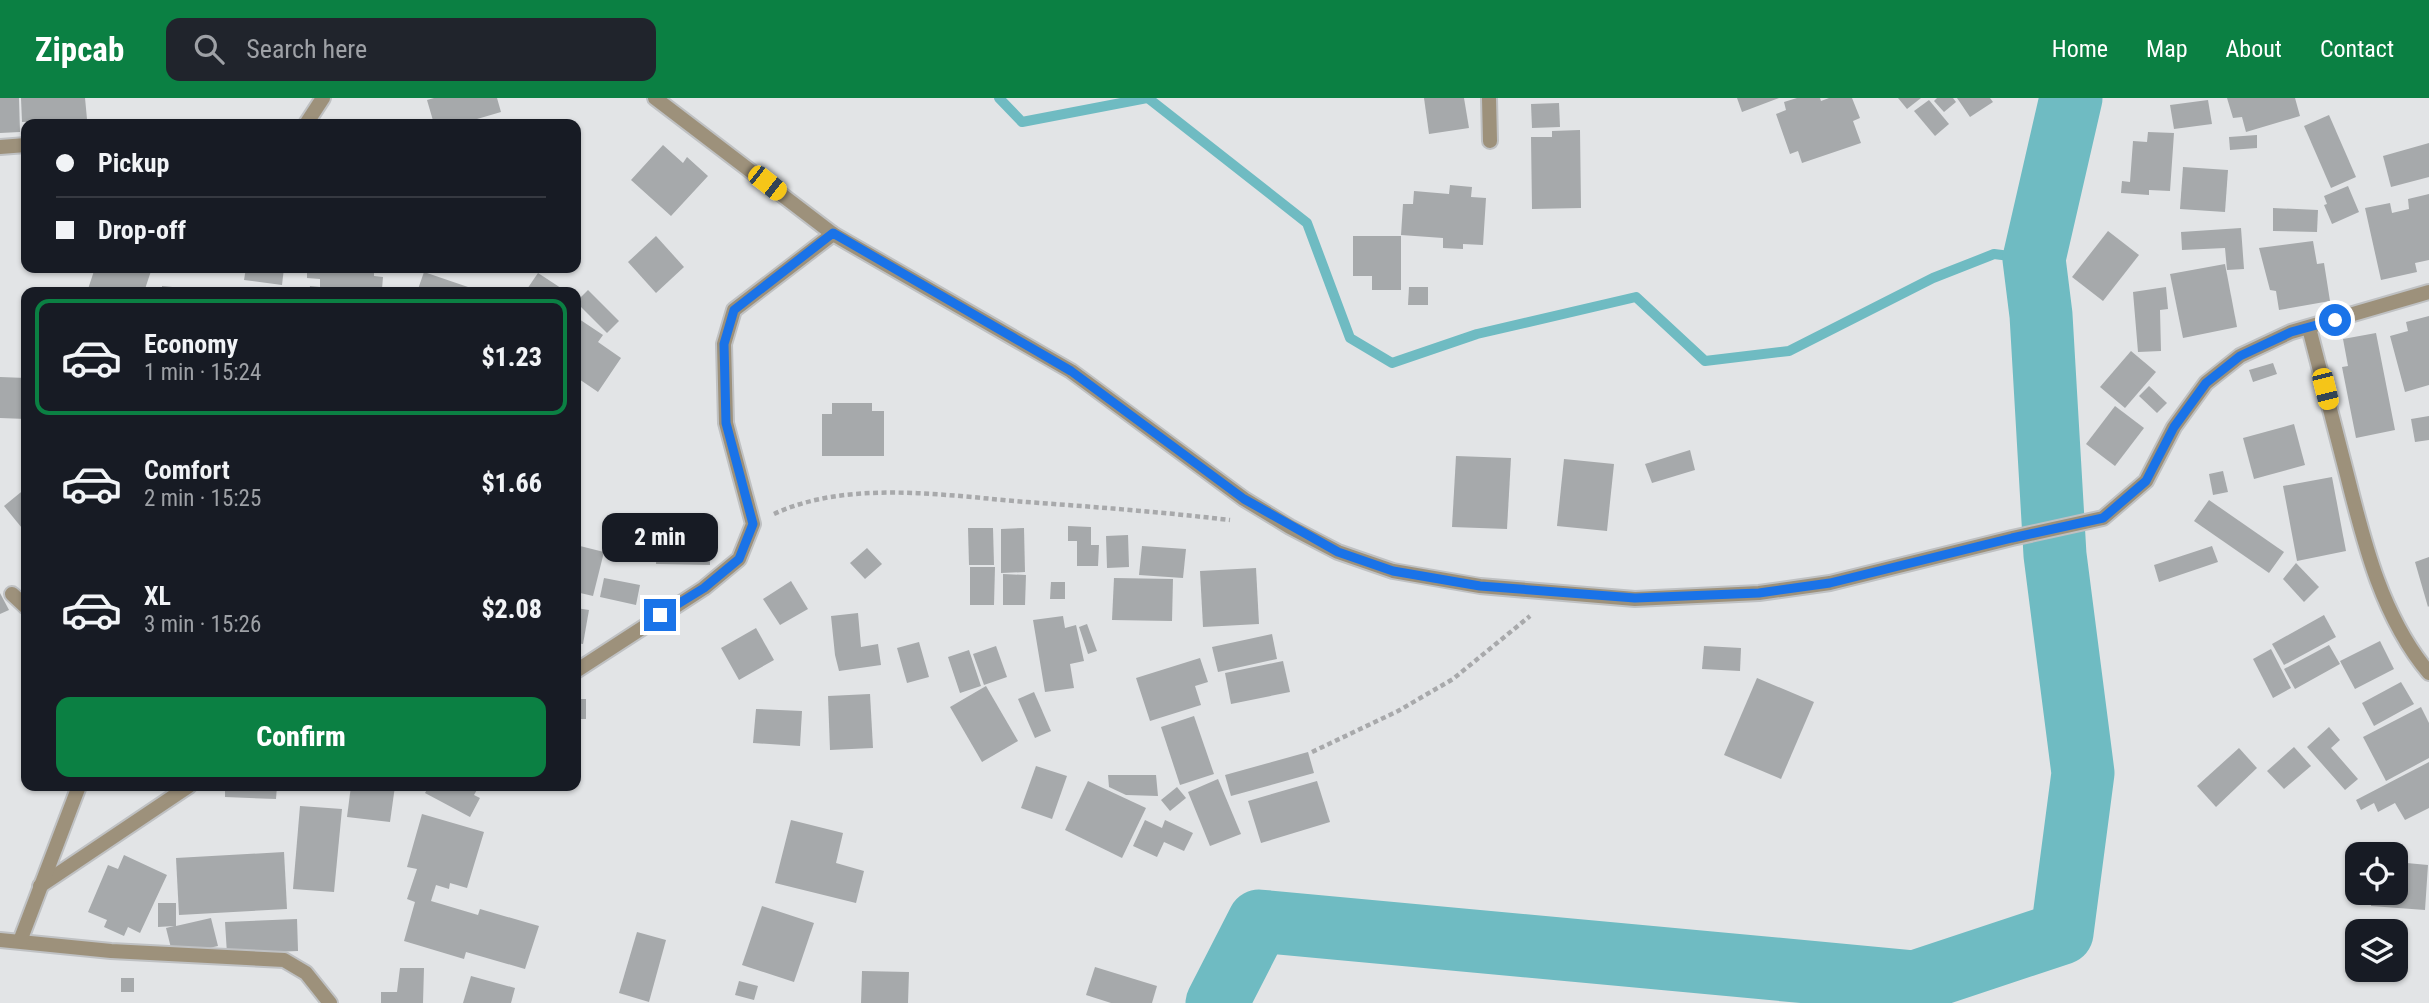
<!DOCTYPE html>
<meta charset="utf-8">
<style>
:root{--surface:#171b24;--page:#20242c;--text:#f1f3f6;--muted:#9ea1a6;--line:#363941;--accent:#0b8043}
body{margin:0;font-family:"Roboto Condensed",sans-serif;background:var(--page);color:var(--text);height:100vh;display:flex;flex-direction:column;font-size:26px;white-space:nowrap}
*{box-sizing:border-box;margin:0}
p{font-size:23px;color:var(--muted)}
.icon{flex:none;width:38px;height:38px;fill:none;stroke:currentColor;stroke-width:2;stroke-linecap:round;stroke-linejoin:round}
.map{position:relative;flex:1;overflow:hidden}
.details{position:absolute;left:21px;top:189px;width:560px;height:504px;display:flex;flex-direction:column;background:var(--surface);border-radius:14px;box-shadow:0 2px 5px #0004}
.details>*{flex:none}
.hud{position:absolute;left:21px;top:21px;width:560px;height:154px;border-radius:14px;box-shadow:0 2px 5px #0004;display:grid;align-content:center;height:154px;padding:0 35px;background:var(--surface)}
.controls{position:absolute;left:2345px;top:744px;display:grid;gap:14px}
.controls a{display:grid;place-items:center;width:63px;height:63px;border-radius:14px;background:var(--surface);box-shadow:0 2px 5px #0004;font-size:35px}
.end{position:absolute;width:32px;height:32px;margin:-16px;border:9px solid #1a73e8;background:#fff;box-shadow:0 0 0 4px #fff}
.from{border-radius:50%}
.bubble{position:absolute;height:49px;border-radius:14px;background:var(--surface);box-shadow:0 2px 5px #0004;font-size:23px;font-weight:800;line-height:49px;text-align:center}
.car{position:absolute;width:21px;height:42px;margin:-21px -10px;border-radius:9px;box-shadow:0 0 5px 2px #0007;background:linear-gradient(#f5c518 24%,#345 0 40%,#f5c518 0 76%,#345 0 86%,#f5c518 0)}
.hud b{display:flex;align-items:center;gap:24px;height:66px;font-size:26px}
.hud b+b{border-top:2px solid var(--line)}
.hud i{width:18px;height:18px;background:var(--text)}
ul{padding:12px 0 0;list-style:none}
li{display:flex;align-items:center;gap:21px;height:116px;margin:0 14px 10px;padding:0 21px;border:4px solid transparent;border-radius:14px}
li div{flex:1}
li b{display:block;font-size:26px}
li em{font-style:normal;font-weight:800}
li.active{border-color:var(--accent)}
li>.icon{width:63px;height:63px;stroke-width:1.5}
.action{display:flex;gap:14px;margin-top:auto;padding:14px 35px}
.action a{flex:1;height:80px;border-radius:14px;background:var(--accent);color:#fff;font-size:28px;font-weight:800;line-height:80px;text-align:center}
header{display:flex;align-items:center;gap:42px;box-sizing:border-box;height:98px;padding:0 35px;background:var(--accent);color:#fff}
header strong{font-size:33px}
nav{display:flex;gap:38px;margin-inline-start:auto;font-size:24px}
.search{width:490px;height:63px;background:var(--page);display:flex;align-items:center;gap:18px;box-sizing:border-box;padding:0 24px;border-radius:14px;color:var(--muted);font-size:26px}
.map>svg:first-child{display:block}
.lines{fill:none;stroke-linecap:round;stroke-linejoin:round}
.stream{stroke:#6fbbc2;stroke-width:10}
.river{stroke:#6fbbc2;stroke-width:63}
.building{fill:#a6a9ab}
.minor-casing{stroke:#bfc1c3;stroke-width:18}
.path{stroke:#a8a9ab;stroke-width:4.5;stroke-dasharray:5 3.5;stroke-linecap:butt}
.minor{stroke:#9d917b;stroke-width:14}
.route{stroke:#1a73e8;stroke-width:9}
</style>
<header>
<strong>Zipcab</strong>
<div class="search"><svg class="icon" aria-label="search" viewBox="0 0 24 24"><circle cx="10" cy="10" r="6"/><path d="M15 15l6 6"/></svg>Search here</div>
<nav><a>Home</a><a>Map</a><a>About</a><a>Contact</a></nav>
</header>
<div class="map">
<svg width="2429" height="905" viewBox="0 0 2429 905">
<rect width="100%" height="100%" fill="#e2e4e6"/>
<g class="lines">
<g class="stream">
<polyline points="999,0 1022,24 1147,0"/>
<polyline points="1148,0 1307,125 1350,240 1392,265 1477,236 1636,199 1705,263 1789,253 1933,180 1994,156 2034,161"/>
</g>
<polyline class="river" points="1217,905 1259,823 1915,884 2062,835 2083,675 2055,457 2041,217 2034,161 2071,0"/>
</g>
<g class="building">
<polygon points="0,0 19,0 20,34 0,35"/>
<polygon points="21,0 85,0 87,21 22,24"/>
<polygon points="434,0 497,0 501,14 460,26 434,26 427,2"/>
<polygon points="1424,0 1464,0 1469,30 1429,36"/>
<polygon points="1737,0 1779,0 1742,14"/>
<polygon points="1797,0 1820,0 1821,3 1829,0 1852,0 1860,20 1853,23 1861,45 1802,65 1798,53 1790,56 1776,16 1786,12 1784,4"/>
<polygon points="1898,0 1921,0 1907,11"/>
<polygon points="1937,0 1953,0 1956,4 1944,14 1934,3"/>
<polygon points="1957,0 1990,0 1993,4 1970,19"/>
<polygon points="2227,0 2295,0 2300,18 2246,34 2242,19 2233,20"/>
<polygon points="1929,2 1949,26 1935,38 1914,13"/>
<polygon points="2208,2 2212,26 2174,31 2170,7"/>
<polygon points="1559,5 1560,29 1532,30 1531,6"/>
<polygon points="2329,17 2356,79 2331,90 2304,28"/>
<polygon points="1580,32 1581,110 1532,111 1531,39 1552,39 1552,33"/>
<polygon points="2148,34 2174,35 2170,93 2149,92 2149,97 2121,95 2122,83 2130,84 2133,43 2147,44"/>
<polygon points="2257,37 2257,50 2230,52 2229,39"/>
<polygon points="2429,45 2429,79 2391,89 2383,58"/>
<polygon points="663,47 683,65 687,59 708,78 671,118 631,82"/>
<polygon points="2183,69 2228,72 2225,114 2180,111"/>
<polygon points="1450,87 1472,89 1471,99 1486,100 1483,147 1463,146 1463,151 1443,150 1443,140 1401,137 1403,106 1413,106 1414,93 1449,96"/>
<polygon points="2348,88 2359,114 2332,126 2324,107 2327,106 2324,98"/>
<polygon points="2429,96 2429,162 2415,165 2417,174 2381,182 2365,110 2390,105 2392,115 2409,111 2408,101"/>
<polygon points="2273,110 2318,112 2317,134 2273,133"/>
<polygon points="2241,130 2244,171 2227,172 2225,150 2182,152 2181,134"/>
<polygon points="2108,133 2139,157 2103,203 2072,179"/>
<polygon points="656,138 684,169 656,195 628,164"/>
<polygon points="1353,138 1401,138 1401,192 1372,192 1372,178 1353,178"/>
<polygon points="2313,143 2317,166 2324,165 2330,203 2279,212 2276,193 2270,192 2259,150"/>
<polygon points="2225,166 2237,229 2183,240 2170,176"/>
<polygon points="95,170 105,172 106,170 152,170 144,194 94,194 88,191"/>
<polygon points="246,170 284,170 282,187 244,182"/>
<polygon points="307,170 385,170 385,175 374,174 374,178 383,179 382,191 376,190 376,194 309,194 310,188 320,189 320,181 307,180"/>
<polygon points="424,174 468,189 466,194 417,194"/>
<polygon points="538,175 567,194 525,194"/>
<polygon points="162,188 203,192 203,194 162,194"/>
<polygon points="1409,189 1428,189 1428,207 1408,207"/>
<polygon points="2166,189 2168,211 2160,212 2161,253 2138,254 2133,194"/>
<polygon points="588,192 619,223 607,235 576,204"/>
<polygon points="2429,218 2429,287 2405,294 2390,238 2408,233 2406,224"/>
<polygon points="576,219 603,237 598,244 621,260 598,294 576,279"/>
<polygon points="2376,235 2395,332 2356,340 2342,269 2348,268 2343,241"/>
<polygon points="2131,253 2156,274 2125,310 2100,289"/>
<polygon points="2273,265 2277,276 2253,284 2249,272"/>
<polygon points="0,279 26,280 26,321 0,320"/>
<polygon points="2149,288 2167,305 2157,315 2139,298"/>
<polygon points="832,305 872,305 872,313 884,313 884,358 822,358 822,316 832,316"/>
<polygon points="2115,308 2144,330 2115,368 2086,346"/>
<polygon points="2429,318 2429,342 2415,344 2411,321"/>
<polygon points="2294,326 2305,367 2254,381 2243,340"/>
<polygon points="1690,352 1695,372 1652,385 1645,366"/>
<polygon points="1456,358 1511,360 1507,431 1452,429"/>
<polygon points="1564,361 1614,366 1607,433 1557,428"/>
<polygon points="2223,373 2228,394 2213,397 2209,376"/>
<polygon points="2332,379 2346,453 2297,463 2283,388"/>
<polygon points="26,390 26,435 4,408"/>
<polygon points="2209,402 2284,454 2269,475 2194,423"/>
<polygon points="1068,428 1091,429 1091,447 1099,447 1098,468 1077,468 1077,443 1068,443"/>
<polygon points="968,430 993,430 994,467 969,467"/>
<polygon points="1024,430 1025,474 1001,475 1001,431"/>
<polygon points="1128,437 1129,469 1107,470 1106,438"/>
<polygon points="657,443 710,444 710,467 656,466"/>
<polygon points="576,447 604,454 593,498 576,494"/>
<polygon points="1142,448 1186,451 1183,480 1139,477"/>
<polygon points="2212,448 2218,464 2159,484 2154,467"/>
<polygon points="867,450 882,466 865,481 850,465"/>
<polygon points="2429,459 2429,508 2428,509 2415,464"/>
<polygon points="2296,465 2319,489 2304,504 2283,481"/>
<polygon points="970,469 995,469 994,507 970,507"/>
<polygon points="1256,470 1259,526 1203,529 1200,473"/>
<polygon points="1003,476 1026,477 1025,507 1003,507"/>
<polygon points="604,480 640,487 636,507 600,499"/>
<polygon points="1114,480 1173,481 1172,523 1112,522"/>
<polygon points="791,483 808,511 780,527 763,501"/>
<polygon points="1051,484 1065,484 1065,501 1050,501"/>
<polygon points="0,495 9,512 0,516"/>
<polygon points="576,510 589,512 583,546 576,545"/>
<polygon points="858,515 861,549 878,546 881,567 839,573 835,557 831,518"/>
<polygon points="2324,517 2336,539 2284,567 2272,546"/>
<polygon points="1063,518 1065,530 1076,527 1084,563 1070,566 1074,590 1045,594 1033,522"/>
<polygon points="1087,526 1097,553 1088,556 1079,529"/>
<polygon points="756,530 774,562 739,582 721,550"/>
<polygon points="1272,536 1277,561 1218,574 1212,549"/>
<polygon points="2380,543 2394,571 2355,591 2340,563"/>
<polygon points="919,544 929,579 907,585 897,550"/>
<polygon points="2329,547 2340,566 2295,591 2284,571"/>
<polygon points="996,548 1007,579 984,587 973,556"/>
<polygon points="1704,548 1741,550 1740,573 1702,571"/>
<polygon points="2271,551 2291,590 2273,600 2253,561"/>
<polygon points="969,552 981,588 960,595 948,559"/>
<polygon points="1200,560 1208,584 1195,588 1201,607 1150,623 1136,580"/>
<polygon points="1283,563 1290,594 1231,606 1225,575"/>
<polygon points="1757,580 1814,604 1781,681 1724,657"/>
<polygon points="2401,584 2414,606 2374,628 2362,605"/>
<polygon points="986,588 1018,643 982,664 950,609"/>
<polygon points="1034,594 1051,633 1035,640 1018,601"/>
<polygon points="870,596 873,650 830,652 828,598"/>
<rect x="576" y="601" width="10" height="20"/>
<polygon points="2421,609 2429,625 2429,660 2386,683 2363,639"/>
<polygon points="756,611 802,613 800,648 753,645"/>
<polygon points="1194,618 1214,676 1180,687 1161,629"/>
<polygon points="2329,629 2340,642 2331,650 2358,681 2345,692 2307,649"/>
<polygon points="2294,649 2311,668 2284,691 2267,673"/>
<polygon points="2239,650 2257,670 2216,709 2197,688"/>
<polygon points="1308,654 1314,675 1231,698 1225,677"/>
<polygon points="2429,664 2429,710 2405,722 2395,705 2378,714 2374,705 2361,712 2356,702"/>
<polygon points="1036,668 1067,678 1052,721 1021,710"/>
<polygon points="1108,677 1156,677 1158,698 1126,697 1109,689"/>
<polygon points="1218,681 1241,736 1210,748 1188,694"/>
<polygon points="1088,683 1146,710 1122,760 1065,732"/>
<polygon points="1317,683 1330,724 1261,745 1248,703"/>
<polygon points="225,688 277,688 276,701 225,699"/>
<polygon points="351,688 395,688 390,724 347,719"/>
<polygon points="429,688 479,688 474,697 480,700 470,719 425,695"/>
<polygon points="1177,689 1186,700 1170,713 1161,702"/>
<polygon points="300,708 342,711 334,794 293,791"/>
<polygon points="422,716 484,734 467,790 450,785 449,791 436,787 431,803 478,817 480,811 539,828 525,871 466,854 464,861 404,843 415,804 407,801 417,771 407,769"/>
<polygon points="791,722 843,735 836,765 864,773 856,805 775,785"/>
<polygon points="1145,722 1162,730 1165,722 1193,735 1184,753 1164,744 1157,759 1133,748"/>
<polygon points="284,754 287,811 179,817 176,760"/>
<polygon points="124,757 167,777 140,835 128,829 124,838 104,829 107,822 88,814 108,767 118,771"/>
<polygon points="2396,764 2428,767 2425,812 2371,808 2372,794 2396,794"/>
<polygon points="158,805 176,805 176,828 211,820 218,848 173,858 166,830 174,828 158,829"/>
<polygon points="762,808 814,825 794,884 742,867"/>
<polygon points="297,821 298,853 227,856 225,824"/>
<polygon points="637,834 666,842 649,904 619,895"/>
<polygon points="1095,869 1157,888 1152,905 1111,905 1086,897"/>
<polygon points="400,870 424,870 423,905 381,905 381,894 397,894"/>
<polygon points="862,873 909,874 908,905 861,905"/>
<polygon points="471,878 515,890 511,905 463,905"/>
<rect x="121" y="880" width="13" height="14"/>
<polygon points="739,883 758,888 754,902 735,897"/>
</g>
<g class="lines">
<g class="minor-casing">
<g id="minor">
<polyline points="655,0 833,136 1071,273 1244,401 1290,429 1338,454 1393,473 1480,488 1635,501 1759,495 1830,485 2012,440 2103,420 2146,383 2174,329 2206,285 2240,258 2291,234 2429,194"/>
<polyline points="1489,0 1490,43"/>
<polyline points="306,26 323,0"/>
<polyline points="0,49 26,47"/>
<path d="M 2309,230 C 2322,279 2334,328 2347,377 C 2364,445 2382,519 2429,575"/>
<polyline points="12,496 26,509"/>
<polyline points="576,573 704,490 739,461 753,426 726,325 724,246 734,212 833,136"/>
<polyline points="40,788 189,688"/>
<polyline points="0,842 111,853 284,862 306,875 330,905"/>
<polyline points="20,843 79,688"/>
</g>
</g>
<g class="path">
<path d="M 774,416 C 848,381 948,398 1027,404 C 1095,409 1162,414 1230,422"/>
<polyline points="1312,654 1398,613 1453,581 1530,518"/>
</g>
<use href="#minor" class="minor"/>
</g>
<g class="lines">
<polyline class="route" points="660,517 704,490 739,461 753,426 726,325 724,246 734,212 833,135 1071,273 1244,401 1338,454 1393,473 1480,488 1635,500 1759,495 1830,485 2012,440 2103,420 2146,383 2174,329 2206,285 2240,258 2291,234 2335,222"/>
</g>
</svg>
<div class="controls">
<a><svg class="icon" aria-label="locate" viewBox="0 0 24 24"><circle cx="12" cy="12" r="6"/><path d="M12 2v4M12 18v4M2 12h4M18 12h4"/></svg></a>
<a><svg class="icon" aria-label="layers" viewBox="0 0 24 24"><path d="M12 4l9 5-9 5-9-5zM3 14l9 5 9-5"/></svg></a>
</div>
<i class="end from" style="left:2335px;top:222px"></i>
<i class="end" style="left:660px;top:517px"></i>
<div class="bubble" style="left:602px;top:415px;width:116px">2 min</div>
<i class="car" style="left:767px;top:85px;rotate:128deg"></i>
<i class="car" style="left:2325px;top:291px;rotate:166deg"></i>
<div class="hud">
<b><i class="from"></i>Pickup</b>
<b><i></i>Drop-off</b>
</div>
<section class="details">
<ul>
<li class="active"><svg class="icon" aria-label="car" viewBox="0 0 24 24"><path d="M5 17H2v-5l4-1 3-4h7l3 4 3 1v5h-3M9 17h6M6 11h13"/><circle cx="7" cy="17" r="2"/><circle cx="17" cy="17" r="2"/></svg><div><b>Economy</b><p>1 min · 15:24</p></div><em>$1.23</em></li>
<li><svg class="icon" aria-label="car" viewBox="0 0 24 24"><path d="M5 17H2v-5l4-1 3-4h7l3 4 3 1v5h-3M9 17h6M6 11h13"/><circle cx="7" cy="17" r="2"/><circle cx="17" cy="17" r="2"/></svg><div><b>Comfort</b><p>2 min · 15:25</p></div><em>$1.66</em></li>
<li><svg class="icon" aria-label="car" viewBox="0 0 24 24"><path d="M5 17H2v-5l4-1 3-4h7l3 4 3 1v5h-3M9 17h6M6 11h13"/><circle cx="7" cy="17" r="2"/><circle cx="17" cy="17" r="2"/></svg><div><b>XL</b><p>3 min · 15:26</p></div><em>$2.08</em></li>
</ul>
<div class="action"><a>Confirm</a></div>
</section>
</div>
